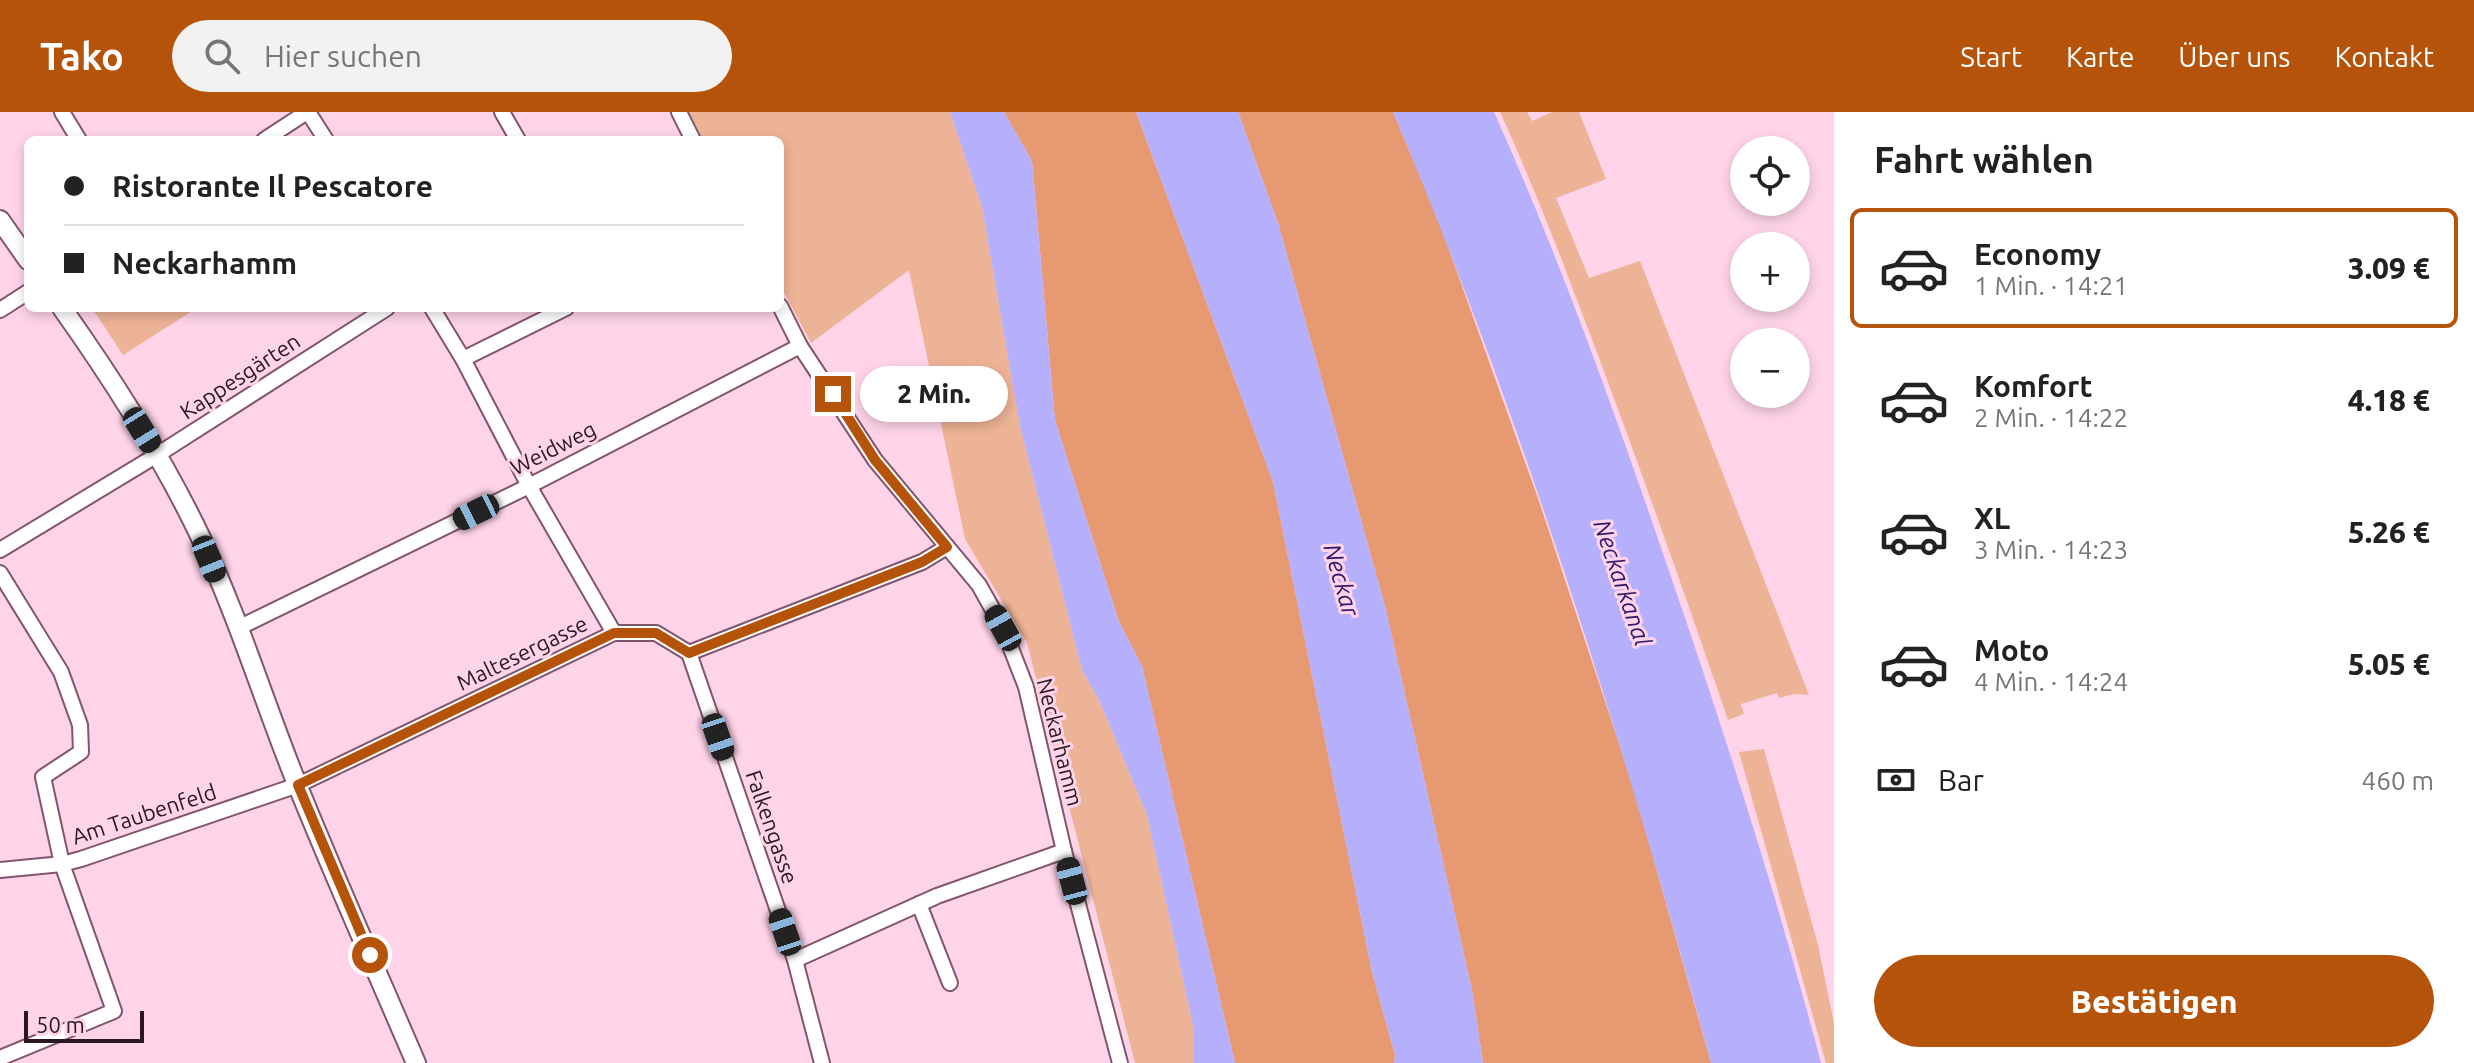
<!DOCTYPE html>
<html lang="de">
<meta charset="utf-8">
<style>
:root{--surface:#fff;--page:#f2f2f2;--text:#222;--muted:#767676;--line:#e0e0e0;--accent:#b45309}
body{margin:0;font-family:Ubuntu,sans-serif;background:var(--page);color:var(--text);height:100vh;display:flex;flex-direction:column;font-size:30px;white-space:nowrap}
*{box-sizing:border-box;margin:0}
p{font-size:26px;color:var(--muted)}
.icon{flex:none;width:44px;height:44px;fill:none;stroke:currentColor;stroke-width:2;stroke-linecap:round;stroke-linejoin:round}
.map{position:relative;flex:1;overflow:hidden}
.sheet{display:flex;flex-direction:column;background:var(--surface);width:640px}
.sheet>*{flex:none}
.banner{position:absolute;left:24px;top:24px;width:760px;height:176px;border-radius:12px;box-shadow:0 4px 12px #0003;display:grid;align-content:center;height:176px;padding:0 40px;background:var(--surface)}
.fabs{position:absolute;left:1730px;top:24px;display:grid;gap:16px}
.fabs a{display:grid;place-items:center;width:80px;height:80px;border-radius:50%;background:var(--surface);box-shadow:0 4px 12px #0003;font-size:40px}
.scale{position:absolute;left:24px;bottom:20px;width:120px;box-sizing:border-box;padding-left:8px;border:4px solid #2a1721;border-top:0;font-size:22px;line-height:28px;white-space:nowrap;color:#2a1721;-webkit-text-stroke:6px #ffd4e9;paint-order:stroke}
.end{position:absolute;width:36px;height:36px;margin:-18px;border:10px solid #b45309;background:#fff;box-shadow:0 0 0 4px #fff}
.from{border-radius:50%}
.bubble{position:absolute;height:56px;border-radius:28px;background:var(--surface);box-shadow:0 4px 12px #0003;font-size:26px;font-weight:800;line-height:56px;text-align:center}
.car{position:absolute;width:24px;height:48px;margin:-24px -12px;border-radius:10px;box-shadow:0 0 6px 2px #0007;background:linear-gradient(#222 24%,#8ab4d8 0 40%,#222 0 76%,#8ab4d8 0 86%,#222 0)}
.banner b{display:flex;align-items:center;gap:28px;height:76px;font-size:30px}
.banner b+b{border-top:2px solid var(--line)}
.banner i{width:20px;height:20px;background:var(--text)}
ul{padding:0;list-style:none}
li{display:flex;align-items:center;gap:24px;height:120px;margin:0 16px 12px;padding:0 24px;border:4px solid transparent;border-radius:12px}
li div{flex:1}
li b{display:block;font-size:30px}
li em{font-style:normal;font-weight:800}
li.on{border-color:var(--accent)}
li>.icon{width:72px;height:72px;stroke-width:1.5}
h2{padding:0 40px;font-size:36px;line-height:96px}
.pay{display:flex;align-items:center;gap:20px;height:88px;padding:0 40px;font-size:30px}
.pay p{margin-inline-start:auto}
.action{display:flex;gap:16px;margin-top:auto;padding:16px 40px}
.action a{flex:1;height:92px;border-radius:48px;background:var(--accent);color:#fff;font-size:32px;font-weight:800;line-height:92px;text-align:center}
header{display:flex;align-items:center;gap:48px;box-sizing:border-box;height:112px;padding:0 40px;background:var(--accent);color:#fff}
header strong{font-size:38px}
nav{display:flex;gap:44px;margin-inline-start:auto;font-size:28px}
.search{width:560px;height:72px;background:var(--page);display:flex;align-items:center;gap:20px;box-sizing:border-box;padding:0 28px;border-radius:44px;color:var(--muted);font-size:30px}
main{display:flex;flex:1;min-height:0}
.map>svg:first-child{display:block}
.green{fill:#edb396}
.forest{fill:#e79971}
.water{fill:#b6affb}
.lines{fill:none;stroke-linecap:round;stroke-linejoin:round}
.minor-casing{stroke:#82556c;stroke-width:18}
.tertiary-casing{stroke:#82556c;stroke-width:22}
.minor{stroke:#fff;stroke-width:14}
.tertiary{stroke:#fff;stroke-width:18}
.route{stroke:#b45309;stroke-width:10}
.labels{text-anchor:middle;stroke-width:6;stroke-linejoin:round;paint-order:stroke}
.street-label{font-size:22px;fill:#2a1721;stroke:#ffd4e9}
.water-label{font-size:24px;font-style:italic;fill:#30186e;stroke:#ffd4e9}
</style>
<header>
<strong>Tako</strong>
<div class="search"><svg class="icon" aria-label="search" viewBox="0 0 24 24"><circle cx="10" cy="10" r="6"/><path d="M15 15l6 6"/></svg>Hier suchen</div>
<nav><a>Start</a><a>Karte</a><a>Über uns</a><a>Kontakt</a></nav>
</header>
<main>
<div class="map">
<svg width="1834" height="951" viewBox="0 0 1834 951">
<rect width="100%" height="100%" fill="#ffd4e9"/>
<g class="green">
<polygon points="689,0 950,0 982,95 1020,314 1082,558 1099,588 1147,703 1194,918 1194,951 1135,951 1027,531 965,427 909,158 811,231 780,173 780,28 703,28"/>
<path d="M 1500,0 L 1527,0 L 1532,9 L 1552,0 L 1579,0 L 1606,67 L 1556,86 L 1589,166 L 1640,149 L 1809,583 L 1794,582 L 1779,586 L 1777,581 L 1741,592 L 1744,602 L 1728,608 C 1688,491 1647,375 1604,259 C 1571,172 1539,85 1500,0 Z"/>
<polygon points="92,196 197,196 123,243"/>
<polygon points="1764,637 1818,833 1834,911 1834,951 1826,951 1739,640"/>
</g>
<g class="forest">
<polygon points="1004,0 1136,0 1273,370 1372,860 1395,943 1394,951 1235,951 1142,554 1119,510 1055,308 1032,49"/>
<polygon points="1238,0 1393,0 1438,107 1539,389 1633,674 1711,951 1483,951 1472,878 1385,494 1278,111"/>
</g>
<g class="water">
<polygon points="950,0 1004,0 1032,49 1055,308 1119,510 1142,554 1235,951 1194,951 1194,918 1147,703 1099,588 1082,558 1020,314 982,95"/>
<polygon points="1136,0 1238,0 1278,111 1385,494 1472,878 1483,951 1394,951 1395,943 1372,860 1273,370"/>
<path d="M 1393,0 L 1494,0 C 1561,149 1616,304 1669,459 C 1725,622 1777,784 1821,951 L 1711,951 C 1623,629 1523,308 1393,0 Z"/>
</g>
<g class="lines">
<g class="minor-casing">
<g id="minor">
<polyline points="62,0 79,28"/>
<polyline points="308,0 326,28"/>
<polyline points="502,0 518,28"/>
<polyline points="679,0 693,28"/>
<polyline points="264,28 307,0"/>
<polyline points="780,194 800,234 875,348 979,473 1003,516 1026,575 1064,739 1120,951"/>
<polyline points="432,196 463,247 529,374 614,521"/>
<polyline points="0,198 28,180"/>
<polyline points="463,247 566,196"/>
<polyline points="0,438 157,343 387,196"/>
<polyline points="0,461 61,560 80,613 81,640 43,665 62,752 114,899 0,946"/>
<polyline points="238,516 529,374 800,234"/>
<polyline points="689,541 795,848 822,951"/>
<polyline points="0,758 62,752 81,747 298,673 614,521 656,521 689,541 922,450 947,435"/>
<polyline points="919,792 950,871"/>
<polyline points="795,848 937,784 1064,739"/>
</g>
</g>
<g class="tertiary-casing">
<g id="tertiary">
<polyline points="0,108 28,148"/>
<path d="M 62,196 C 113,268 162,344 200,424 C 238,504 264,590 297,672 C 335,766 376,858 416,951"/>
</g>
</g>
<use href="#minor" class="minor"/>
<use href="#tertiary" class="tertiary"/>
</g>
<g class="lines">
<polyline class="route" points="370,843 298,673 614,521 656,521 689,541 922,450 947,435 875,348 833,282"/>
</g>
<g class="labels">
<g class="street-label">
<text transform="translate(240 264) rotate(-33)" y="8">Kappesgärten</text>
<text transform="translate(553 336) rotate(-27)" y="8">Weidweg</text>
<text transform="translate(522 541) rotate(-26)" y="8">Maltesergasse</text>
<text transform="translate(1060 630) rotate(76)" y="8">Neckarhamm</text>
<text transform="translate(144 702) rotate(-18)" y="8">Am Taubenfeld</text>
<text transform="translate(772 715) rotate(71)" y="8">Falkengasse</text>
</g>
<g class="water-label">
<text transform="translate(1341 468) rotate(74)" y="8">Neckar</text>
<text transform="translate(1622 471) rotate(71)" y="8">Neckarkanal</text>
</g>
</g>
</svg>
<div class="fabs">
<a><svg class="icon" aria-label="locate" viewBox="0 0 24 24"><circle cx="12" cy="12" r="6"/><path d="M12 2v4M12 18v4M2 12h4M18 12h4"/></svg></a>
<a>+</a>
<a>−</a>
</div>
<div class="scale">50 m</div>
<i class="end from" style="left:370px;top:843px"></i>
<i class="end" style="left:833px;top:282px"></i>
<div class="bubble" style="left:860px;top:254px;width:148px">2 Min.</div>
<i class="car" style="left:142px;top:318px;rotate:148deg"></i>
<i class="car" style="left:476px;top:400px;rotate:244deg"></i>
<i class="car" style="left:209px;top:447px;rotate:158deg"></i>
<i class="car" style="left:1003px;top:516px;rotate:331deg"></i>
<i class="car" style="left:718px;top:625px;rotate:161deg"></i>
<i class="car" style="left:1072px;top:769px;rotate:345deg"></i>
<i class="car" style="left:785px;top:820px;rotate:341deg"></i>
<div class="banner">
<b><i class="from"></i>Ristorante Il Pescatore</b>
<b><i></i>Neckarhamm</b>
</div>
</div>
<section class="sheet">
<h2>Fahrt wählen</h2>
<ul>
<li class="on"><svg class="icon" aria-label="car" viewBox="0 0 24 24"><path d="M5 17H2v-5l4-1 3-4h7l3 4 3 1v5h-3M9 17h6M6 11h13"/><circle cx="7" cy="17" r="2"/><circle cx="17" cy="17" r="2"/></svg><div><b>Economy</b><p>1 Min. · 14:21</p></div><em>3.09 €</em></li>
<li><svg class="icon" aria-label="car" viewBox="0 0 24 24"><path d="M5 17H2v-5l4-1 3-4h7l3 4 3 1v5h-3M9 17h6M6 11h13"/><circle cx="7" cy="17" r="2"/><circle cx="17" cy="17" r="2"/></svg><div><b>Komfort</b><p>2 Min. · 14:22</p></div><em>4.18 €</em></li>
<li><svg class="icon" aria-label="car" viewBox="0 0 24 24"><path d="M5 17H2v-5l4-1 3-4h7l3 4 3 1v5h-3M9 17h6M6 11h13"/><circle cx="7" cy="17" r="2"/><circle cx="17" cy="17" r="2"/></svg><div><b>XL</b><p>3 Min. · 14:23</p></div><em>5.26 €</em></li>
<li><svg class="icon" aria-label="car" viewBox="0 0 24 24"><path d="M5 17H2v-5l4-1 3-4h7l3 4 3 1v5h-3M9 17h6M6 11h13"/><circle cx="7" cy="17" r="2"/><circle cx="17" cy="17" r="2"/></svg><div><b>Moto</b><p>4 Min. · 14:24</p></div><em>5.05 €</em></li>
</ul>
<div class="pay"><svg class="icon" aria-label="cash" viewBox="0 0 24 24"><path d="M3 7h18v10H3z"/><circle cx="12" cy="12" r="2"/></svg>Bar<p>460 m</p></div>
<div class="action"><a>Bestätigen</a></div>
</section>
</main>
